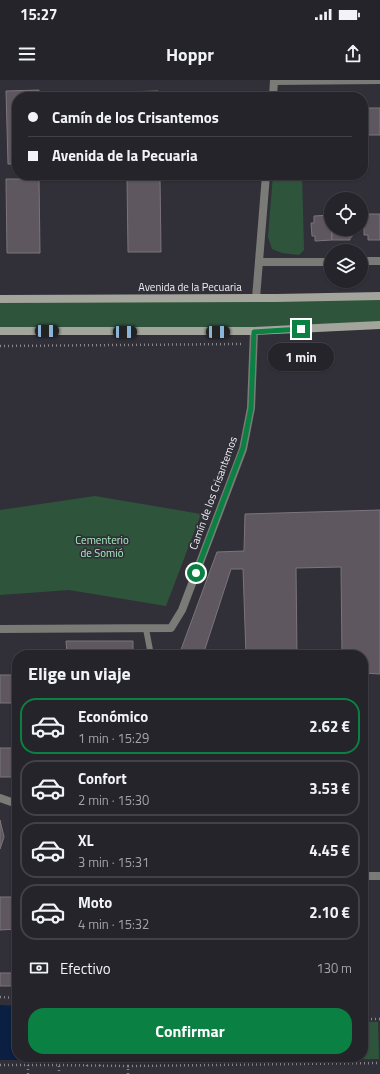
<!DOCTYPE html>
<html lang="es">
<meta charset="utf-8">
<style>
:root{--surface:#25242a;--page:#2d2c32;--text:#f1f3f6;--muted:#a3a4a8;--line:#424147;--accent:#0b8043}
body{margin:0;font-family:"Titillium Web",sans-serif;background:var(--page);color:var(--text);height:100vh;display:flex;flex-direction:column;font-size:15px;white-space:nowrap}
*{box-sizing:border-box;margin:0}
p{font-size:13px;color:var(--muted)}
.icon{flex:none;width:22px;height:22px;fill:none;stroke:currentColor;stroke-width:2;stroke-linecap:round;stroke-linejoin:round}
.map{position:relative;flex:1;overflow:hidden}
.panel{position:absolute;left:12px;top:570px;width:356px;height:412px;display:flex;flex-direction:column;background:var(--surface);border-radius:16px;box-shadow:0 1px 3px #0004,0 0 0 1px var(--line)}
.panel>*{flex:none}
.guide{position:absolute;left:12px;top:12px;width:356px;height:88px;border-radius:16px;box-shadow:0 1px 3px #0004,0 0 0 1px var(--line);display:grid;align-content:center;height:88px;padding:0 16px;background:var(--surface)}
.controls{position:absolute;left:324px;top:112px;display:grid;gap:8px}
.controls a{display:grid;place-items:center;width:44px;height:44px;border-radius:50%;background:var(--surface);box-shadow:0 1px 3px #0004,0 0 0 1px var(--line);font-size:20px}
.end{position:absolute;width:18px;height:18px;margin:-9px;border:5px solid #0b8043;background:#fff;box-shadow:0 0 0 2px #fff}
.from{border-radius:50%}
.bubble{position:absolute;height:28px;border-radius:14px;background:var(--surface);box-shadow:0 1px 3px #0004,0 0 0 1px var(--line);font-size:13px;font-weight:700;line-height:28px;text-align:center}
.car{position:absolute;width:12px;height:24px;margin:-12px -6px;border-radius:5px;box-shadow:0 0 3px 1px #0007;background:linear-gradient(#222 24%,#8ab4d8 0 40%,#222 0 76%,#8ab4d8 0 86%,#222 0)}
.guide b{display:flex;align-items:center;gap:14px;height:38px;font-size:15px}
.guide b+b{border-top:1px solid var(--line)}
.guide i{width:10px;height:10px;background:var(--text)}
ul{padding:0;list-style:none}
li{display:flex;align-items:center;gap:12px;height:56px;margin:0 8px 6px;padding:0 8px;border:2px solid var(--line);border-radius:16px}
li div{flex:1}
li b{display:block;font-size:15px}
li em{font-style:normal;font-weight:700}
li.on{border-color:var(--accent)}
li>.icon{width:36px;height:36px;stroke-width:1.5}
h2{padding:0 16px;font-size:18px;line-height:48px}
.pay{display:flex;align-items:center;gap:10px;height:44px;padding:0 16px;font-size:15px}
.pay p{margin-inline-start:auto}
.primary-button{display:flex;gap:8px;margin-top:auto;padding:8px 16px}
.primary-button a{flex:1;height:46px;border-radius:16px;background:var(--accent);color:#fff;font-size:16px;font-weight:700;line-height:46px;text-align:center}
.status{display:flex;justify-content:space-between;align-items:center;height:28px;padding:0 20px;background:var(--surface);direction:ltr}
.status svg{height:11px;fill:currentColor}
header{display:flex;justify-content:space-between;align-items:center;height:52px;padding:0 16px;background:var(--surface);font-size:18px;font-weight:700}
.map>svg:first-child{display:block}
.green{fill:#2e553c}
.water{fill:#0a1f41}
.building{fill:#5f575f;stroke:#7c747b}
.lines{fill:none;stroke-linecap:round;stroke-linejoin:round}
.path{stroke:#87868d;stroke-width:2.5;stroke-dasharray:1 3;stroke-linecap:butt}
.lane{stroke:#7a7a76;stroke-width:6}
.street{stroke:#7a7a76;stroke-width:8}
.secondary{stroke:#a3a49c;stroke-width:8}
.route{stroke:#0b8043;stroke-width:5}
.labels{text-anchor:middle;stroke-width:3.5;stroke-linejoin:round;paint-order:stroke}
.street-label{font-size:11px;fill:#eeedf3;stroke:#313038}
.park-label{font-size:11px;fill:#a9f3c1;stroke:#313038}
</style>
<div class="status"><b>15:27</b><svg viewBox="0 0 49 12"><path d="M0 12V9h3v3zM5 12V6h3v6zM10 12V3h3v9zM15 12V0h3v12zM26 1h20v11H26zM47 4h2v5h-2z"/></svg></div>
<header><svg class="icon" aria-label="menu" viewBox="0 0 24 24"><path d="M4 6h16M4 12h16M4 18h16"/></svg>Hoppr<svg class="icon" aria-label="share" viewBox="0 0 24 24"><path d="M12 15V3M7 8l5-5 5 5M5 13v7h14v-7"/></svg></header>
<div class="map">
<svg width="380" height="994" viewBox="0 0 380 994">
<rect width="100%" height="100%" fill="#313038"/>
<g class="green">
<polygon points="273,95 302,95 304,170 299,175 282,173 272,169 268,157"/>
<polygon points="380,216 380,245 0,251 0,219"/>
<polygon points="95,416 201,434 166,526 69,510 0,515 0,430"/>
<polygon points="363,942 378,942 379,979 104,981 104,977 363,977"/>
</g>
<polygon class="water" points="0,925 17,926 17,977 53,977 47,980 0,980"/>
<g class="building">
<polygon points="39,10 39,17 17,17 17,84 8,84 6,11"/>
<polygon points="158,11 158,17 125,17 125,12"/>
<polygon points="367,28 380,28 380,55 368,55"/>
<polygon points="160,98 161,172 128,172 127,99"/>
<polygon points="6,99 39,99 40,173 7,173"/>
<polygon points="367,134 380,134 380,160 368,160 368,155 364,155 364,142 367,142"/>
<polygon points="331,135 332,160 315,161 315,156 312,156 311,143 314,143 314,136"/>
<polygon points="332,149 352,149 352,157 350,157 350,160 332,160"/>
<polygon points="380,430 380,594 363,593 363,575 342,575 341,487 296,488 297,575 246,575 243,489 231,489 203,575 179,575 217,472 244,471 245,434"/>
<polygon points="66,561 133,561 133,575 52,575 67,574"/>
<rect x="0" y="595" width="17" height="28"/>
<rect x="0" y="668" width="17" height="29"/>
<polygon points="0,740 4,757 0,769"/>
<polygon points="0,817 17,817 17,849 0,850"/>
<rect x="0" y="893" width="17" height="13"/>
</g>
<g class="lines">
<g class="path">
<polyline points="0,266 243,264"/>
<polyline points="0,917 17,918"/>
<polyline points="363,939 380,939"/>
<polyline points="363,959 369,958"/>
<polyline points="59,977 59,985 128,986 128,994"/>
<polyline points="87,977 87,986"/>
<polyline points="99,977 100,986"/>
<polyline points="0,985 59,985 59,994"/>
<polyline points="28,985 28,994"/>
<polyline points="128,986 380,983"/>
</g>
<polyline class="lane" points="146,549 151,575"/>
<g class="street">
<polyline points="274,1 380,0"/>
<polyline points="273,17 274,0"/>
<polyline points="361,181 380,181"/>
<polyline points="259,182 331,182"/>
<polyline points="256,218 266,95"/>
<polyline points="0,549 171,548 182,530 243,369 251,328 254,251"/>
<polyline points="0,718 17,724"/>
<polyline points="363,796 380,796"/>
</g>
<g class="secondary">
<polyline points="0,219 276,218 380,216"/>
<polyline points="0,251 254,251 380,245"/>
</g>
</g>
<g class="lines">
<polyline class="route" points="196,493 243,368 251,328 254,252 301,249"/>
</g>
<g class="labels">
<g class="street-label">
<text x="190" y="211">Avenida de la Pecuaria</text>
<text transform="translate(213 413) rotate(-70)" y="4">Camín de los Crisantemos</text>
</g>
<g class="park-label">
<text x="102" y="464">Cementerio<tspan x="102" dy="13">de Somió</tspan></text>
</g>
</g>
</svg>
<div class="controls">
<a><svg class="icon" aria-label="locate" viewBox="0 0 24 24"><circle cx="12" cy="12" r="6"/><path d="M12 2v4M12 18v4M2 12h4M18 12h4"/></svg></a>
<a><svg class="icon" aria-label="layers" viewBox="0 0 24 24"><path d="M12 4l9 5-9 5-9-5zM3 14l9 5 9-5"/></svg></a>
</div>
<i class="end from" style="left:196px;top:493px"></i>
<i class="end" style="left:301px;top:249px"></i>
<div class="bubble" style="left:268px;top:263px;width:66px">1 min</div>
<i class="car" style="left:47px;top:251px;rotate:90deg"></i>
<i class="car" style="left:125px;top:252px;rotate:90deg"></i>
<i class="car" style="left:218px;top:252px;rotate:90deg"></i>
<div class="guide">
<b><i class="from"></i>Camín de los Crisantemos</b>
<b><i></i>Avenida de la Pecuaria</b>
</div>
<section class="panel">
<h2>Elige un viaje</h2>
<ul>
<li class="on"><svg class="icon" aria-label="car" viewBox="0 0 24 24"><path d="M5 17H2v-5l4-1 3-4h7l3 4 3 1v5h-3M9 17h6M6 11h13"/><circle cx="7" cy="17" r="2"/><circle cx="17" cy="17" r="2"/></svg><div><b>Económico</b><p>1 min · 15:29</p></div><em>2.62 €</em></li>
<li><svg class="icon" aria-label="car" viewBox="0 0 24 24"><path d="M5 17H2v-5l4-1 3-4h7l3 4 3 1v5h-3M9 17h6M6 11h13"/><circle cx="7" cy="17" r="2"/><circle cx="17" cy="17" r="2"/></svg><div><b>Confort</b><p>2 min · 15:30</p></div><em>3.53 €</em></li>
<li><svg class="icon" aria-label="car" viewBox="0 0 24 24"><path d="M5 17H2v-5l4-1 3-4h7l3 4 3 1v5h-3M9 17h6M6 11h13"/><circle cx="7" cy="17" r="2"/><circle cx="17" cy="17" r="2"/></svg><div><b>XL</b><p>3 min · 15:31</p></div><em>4.45 €</em></li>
<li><svg class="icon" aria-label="car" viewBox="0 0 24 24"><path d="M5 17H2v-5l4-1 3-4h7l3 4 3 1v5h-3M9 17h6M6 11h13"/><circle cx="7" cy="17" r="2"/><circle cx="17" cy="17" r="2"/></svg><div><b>Moto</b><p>4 min · 15:32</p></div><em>2.10 €</em></li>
</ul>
<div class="pay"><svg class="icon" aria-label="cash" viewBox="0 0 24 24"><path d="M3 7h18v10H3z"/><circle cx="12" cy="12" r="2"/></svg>Efectivo<p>130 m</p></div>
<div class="primary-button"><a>Confirmar</a></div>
</section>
</div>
